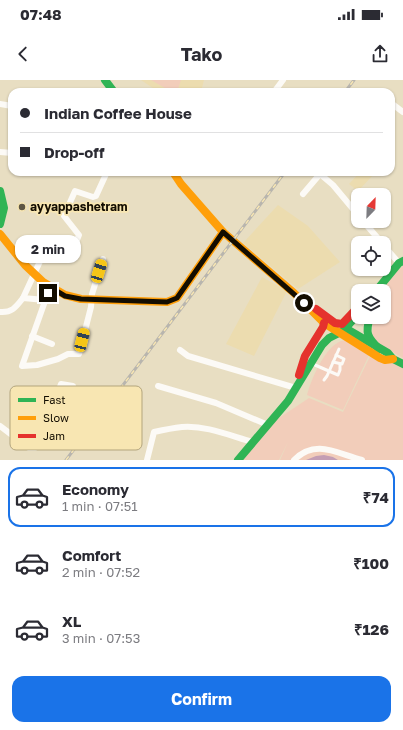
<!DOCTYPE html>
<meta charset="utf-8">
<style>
:root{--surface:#fff;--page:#f2f2f3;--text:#2b2b33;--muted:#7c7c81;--line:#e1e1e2;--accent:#1a73e8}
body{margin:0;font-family:"Golos Text",sans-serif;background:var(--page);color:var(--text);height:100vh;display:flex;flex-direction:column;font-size:15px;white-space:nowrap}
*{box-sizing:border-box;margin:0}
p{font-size:13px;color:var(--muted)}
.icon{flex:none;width:22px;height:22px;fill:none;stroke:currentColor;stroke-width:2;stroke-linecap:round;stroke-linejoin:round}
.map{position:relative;height:380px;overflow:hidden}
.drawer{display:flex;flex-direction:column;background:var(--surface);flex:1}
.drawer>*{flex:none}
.guide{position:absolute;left:8px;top:8px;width:387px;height:88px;border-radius:12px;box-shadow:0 1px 3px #0004;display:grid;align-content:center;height:88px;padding:0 12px;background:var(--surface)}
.needle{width:26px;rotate:23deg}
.buttons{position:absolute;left:351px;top:108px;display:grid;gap:8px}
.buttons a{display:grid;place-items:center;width:40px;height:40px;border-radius:8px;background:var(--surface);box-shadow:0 1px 3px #0004;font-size:20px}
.end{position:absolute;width:18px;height:18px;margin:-9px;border:5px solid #130d00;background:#fff;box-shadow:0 0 0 2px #fff}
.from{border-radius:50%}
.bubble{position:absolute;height:28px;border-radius:12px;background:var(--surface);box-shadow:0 1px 3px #0004;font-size:13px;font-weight:700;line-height:28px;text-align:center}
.car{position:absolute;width:12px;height:24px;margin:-12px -6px;border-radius:5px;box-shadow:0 0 3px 1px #0007;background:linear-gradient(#f5c518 24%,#345 0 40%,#f5c518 0 76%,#345 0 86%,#f5c518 0)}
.guide b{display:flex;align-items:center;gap:14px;height:38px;font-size:15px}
.guide b+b{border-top:1px solid var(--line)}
.guide i{width:10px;height:10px;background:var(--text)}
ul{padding:7px 0 0;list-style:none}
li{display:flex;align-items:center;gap:12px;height:60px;margin:0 8px 6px;padding:0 4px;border:2px solid transparent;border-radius:12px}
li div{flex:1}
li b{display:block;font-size:15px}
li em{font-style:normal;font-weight:700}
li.current{border-color:var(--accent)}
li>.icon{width:36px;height:36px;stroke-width:1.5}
.action{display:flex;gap:8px;margin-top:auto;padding:8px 12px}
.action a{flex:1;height:46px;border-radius:12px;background:var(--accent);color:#fff;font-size:16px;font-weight:700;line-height:46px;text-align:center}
.status{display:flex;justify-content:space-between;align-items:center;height:28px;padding:0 20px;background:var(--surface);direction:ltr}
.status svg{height:11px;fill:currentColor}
header{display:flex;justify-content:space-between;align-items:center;height:52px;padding:0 12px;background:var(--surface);font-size:18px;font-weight:700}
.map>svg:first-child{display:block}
.built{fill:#ecdcaf}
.green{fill:#f2cdba}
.water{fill:#c49eb4}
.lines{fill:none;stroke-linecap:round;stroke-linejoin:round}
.lane{stroke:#fcfaf6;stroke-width:3}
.street{stroke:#fcfaf6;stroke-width:6}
.fast{stroke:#30b455;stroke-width:8}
.slow{stroke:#ff9f0a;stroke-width:8}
.jam{stroke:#e5322d;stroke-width:8}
.rail-casing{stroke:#b8b5ae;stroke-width:3}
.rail{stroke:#f8e6b2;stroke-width:1.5;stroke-dasharray:4.5;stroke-linecap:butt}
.route{stroke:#130d00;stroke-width:5}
.poi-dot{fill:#5e5644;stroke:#f8e6b2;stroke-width:1.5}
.labels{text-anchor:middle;stroke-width:3.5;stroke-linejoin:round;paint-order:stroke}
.poi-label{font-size:12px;font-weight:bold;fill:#130d00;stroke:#f8e6b2;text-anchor:start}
.key{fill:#f8e6b2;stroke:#b3a57d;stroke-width:1}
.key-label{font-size:11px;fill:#130d00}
</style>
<div class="status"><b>07:48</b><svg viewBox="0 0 49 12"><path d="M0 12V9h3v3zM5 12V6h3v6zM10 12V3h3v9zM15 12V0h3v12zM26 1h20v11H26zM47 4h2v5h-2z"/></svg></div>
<header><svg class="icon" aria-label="back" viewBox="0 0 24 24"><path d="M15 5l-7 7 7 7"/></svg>Tako<svg class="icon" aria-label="share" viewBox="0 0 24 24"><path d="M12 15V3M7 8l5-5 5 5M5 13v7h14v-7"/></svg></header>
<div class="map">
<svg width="403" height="380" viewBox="0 0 403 380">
<rect width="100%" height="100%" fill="#e8dec2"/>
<g class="built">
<polygon points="141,0 204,0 201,12 159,12"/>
<polygon points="360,92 376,92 358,111 349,104"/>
<polygon points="278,125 308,146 340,182 298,209 243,163"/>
<polygon points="262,197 287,211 254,276 226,264"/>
</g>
<g class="green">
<polygon points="151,0 181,0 177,12 172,12"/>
<polygon points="403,186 403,278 372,260 373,237 384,237 384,211 381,211 390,197"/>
<path d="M 351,260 L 371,271 L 343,330 L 307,315 C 311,299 325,267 341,261 C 344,260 348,260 351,260 Z"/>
<polygon points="372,272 403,288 403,380 338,380 333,377 306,380 280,380 288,362 279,380 239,380 276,340 309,318 343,332"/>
</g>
<polygon class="water" points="324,375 333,377 338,380 306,380 316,376"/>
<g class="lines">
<g class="lane">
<polyline points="333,282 342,284 344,279 336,275"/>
<polyline points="315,285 338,295 340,290 340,284"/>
<polyline points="324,300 327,296 339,269"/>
</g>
<g class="street">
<polyline points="274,12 283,0"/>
<polyline points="391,23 403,32"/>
<polyline points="0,24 12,26"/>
<polyline points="0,72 12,73"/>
<polyline points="322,92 320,94 333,105 358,135"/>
<polyline points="303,114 320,94"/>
<polyline points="363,141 382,163"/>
<polyline points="384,166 399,183"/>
<polyline points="50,207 22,286 37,285 58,279 68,274 79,274 91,227 92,214 103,179"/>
<polyline points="23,218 42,177 49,175 57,163 73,170 79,155 64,136 75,111 93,117 96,116 107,92"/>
<path d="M 0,232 C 12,233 16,227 23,218 L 45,220"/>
<polyline points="32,256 52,264"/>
<polyline points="180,270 188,276 296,308"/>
<polyline points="158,306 216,323 268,345"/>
<polyline points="0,346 29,368 35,368 40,361 61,304 73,306"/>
<path d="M 147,380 L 154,352 C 163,350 173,348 182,347 C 206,345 231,356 253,362"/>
<path d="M 294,380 C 316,358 338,374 362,380"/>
</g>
<g class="fast">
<polyline points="105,0 114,12"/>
<polyline points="0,111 4,128 0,144"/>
<polyline points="376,211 399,183 403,181"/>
<path d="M 370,237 C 365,253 367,257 379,269"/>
<polyline points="345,248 388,273 393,279 403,284"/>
<polyline points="238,380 288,321 322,265 329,258 343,251 358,234"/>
</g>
<g class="slow">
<polyline points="173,92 181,104 223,152 294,213 324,243 380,278 385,280 393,279"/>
<polyline points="0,154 25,185 43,202 65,215 81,219 167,222 177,218 223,152"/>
</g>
<g class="jam">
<polyline points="316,229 335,243 342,244 358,227"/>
<polyline points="299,295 305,276 323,247 324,243"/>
</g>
<g class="rail-casing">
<g id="rail">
<polyline points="345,12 354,0"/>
<polyline points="66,380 285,92"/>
</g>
</g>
<use href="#rail" class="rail"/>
</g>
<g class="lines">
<polyline class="route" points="48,213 50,207 65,216 81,219 167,222 177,218 223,152 304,223"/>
</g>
<circle class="poi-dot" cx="22" cy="127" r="4"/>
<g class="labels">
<g class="poi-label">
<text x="30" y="131">ayyappashetram</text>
</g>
</g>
<rect x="10" y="306" width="132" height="64" rx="6" class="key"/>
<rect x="18" y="318" width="18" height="4" fill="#30b455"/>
<rect x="18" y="336" width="18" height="4" fill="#ff9f0a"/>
<rect x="18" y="354" width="18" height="4" fill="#e5322d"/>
<g class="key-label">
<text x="43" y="324">Fast</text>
<text x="43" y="342">Slow</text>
<text x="43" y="360">Jam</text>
</g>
</svg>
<div class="buttons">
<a><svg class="needle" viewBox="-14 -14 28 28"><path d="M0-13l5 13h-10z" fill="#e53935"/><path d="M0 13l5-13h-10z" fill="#7c7c81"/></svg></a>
<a><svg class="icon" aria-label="locate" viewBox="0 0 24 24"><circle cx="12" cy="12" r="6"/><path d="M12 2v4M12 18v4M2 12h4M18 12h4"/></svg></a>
<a><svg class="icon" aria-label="layers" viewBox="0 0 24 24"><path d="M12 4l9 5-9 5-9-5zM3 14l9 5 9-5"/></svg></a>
</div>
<i class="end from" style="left:304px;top:223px"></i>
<i class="end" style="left:48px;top:213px"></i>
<div class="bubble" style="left:15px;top:155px;width:66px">2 min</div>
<i class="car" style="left:99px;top:191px;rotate:17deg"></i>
<i class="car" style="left:82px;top:260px;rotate:14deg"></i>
<div class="guide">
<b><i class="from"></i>Indian Coffee House</b>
<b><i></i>Drop-off</b>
</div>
</div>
<section class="drawer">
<ul>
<li class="current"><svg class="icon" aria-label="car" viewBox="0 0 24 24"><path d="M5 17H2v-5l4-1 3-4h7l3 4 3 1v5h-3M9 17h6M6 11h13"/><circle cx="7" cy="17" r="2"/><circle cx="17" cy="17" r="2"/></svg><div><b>Economy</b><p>1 min · 07:51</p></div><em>₹74</em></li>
<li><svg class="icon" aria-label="car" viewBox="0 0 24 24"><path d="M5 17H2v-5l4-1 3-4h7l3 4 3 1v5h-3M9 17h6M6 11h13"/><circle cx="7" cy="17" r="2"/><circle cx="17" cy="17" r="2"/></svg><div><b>Comfort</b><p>2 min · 07:52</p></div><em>₹100</em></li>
<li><svg class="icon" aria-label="car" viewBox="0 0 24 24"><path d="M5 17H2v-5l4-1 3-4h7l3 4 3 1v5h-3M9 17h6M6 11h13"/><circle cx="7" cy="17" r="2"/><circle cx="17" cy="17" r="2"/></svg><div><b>XL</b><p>3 min · 07:53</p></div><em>₹126</em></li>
</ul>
<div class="action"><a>Confirm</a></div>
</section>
